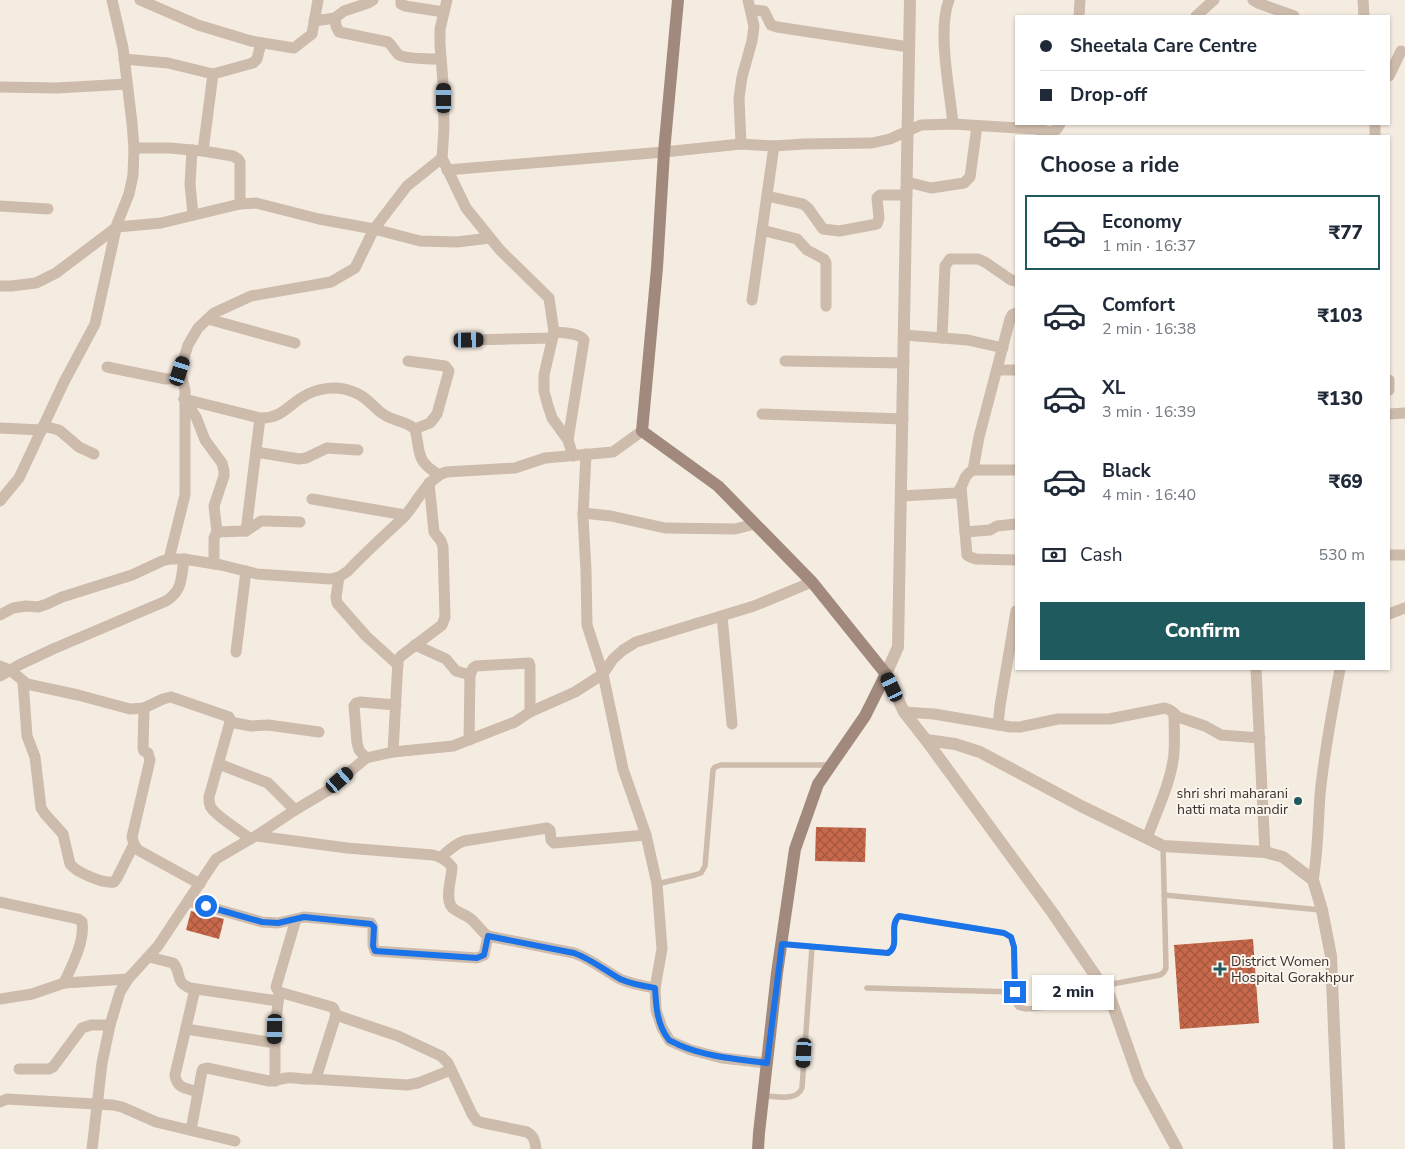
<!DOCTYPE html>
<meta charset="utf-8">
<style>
:root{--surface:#fff;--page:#f2f2f3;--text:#1f2937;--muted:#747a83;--line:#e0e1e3;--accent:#1f5a5e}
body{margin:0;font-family:"Nunito Sans",sans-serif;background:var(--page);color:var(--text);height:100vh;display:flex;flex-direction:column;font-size:19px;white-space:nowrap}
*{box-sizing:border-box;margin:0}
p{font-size:16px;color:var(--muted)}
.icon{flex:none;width:28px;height:28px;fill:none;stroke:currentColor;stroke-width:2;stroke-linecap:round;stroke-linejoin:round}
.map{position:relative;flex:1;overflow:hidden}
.panel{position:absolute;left:1015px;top:135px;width:375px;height:535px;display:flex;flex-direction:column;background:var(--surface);border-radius:0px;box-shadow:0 1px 4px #0004}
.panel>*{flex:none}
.guide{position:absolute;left:1015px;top:15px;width:375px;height:110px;border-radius:0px;box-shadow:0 1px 4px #0004;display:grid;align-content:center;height:110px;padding:0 25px;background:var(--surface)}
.end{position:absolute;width:22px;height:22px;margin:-11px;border:6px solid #1a73e8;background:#fff;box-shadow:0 0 0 2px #fff}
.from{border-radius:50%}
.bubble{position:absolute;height:35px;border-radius:0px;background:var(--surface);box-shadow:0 1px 4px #0004;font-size:16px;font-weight:800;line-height:35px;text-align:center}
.car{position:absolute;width:15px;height:30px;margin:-15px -8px;border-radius:6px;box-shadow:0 0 4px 1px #0007;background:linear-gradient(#222 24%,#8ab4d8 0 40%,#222 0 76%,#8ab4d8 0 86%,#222 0)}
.guide b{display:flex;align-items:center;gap:18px;height:48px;font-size:19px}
.guide b+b{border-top:1px solid var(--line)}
.guide i{width:12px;height:12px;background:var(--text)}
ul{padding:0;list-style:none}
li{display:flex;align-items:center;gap:15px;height:75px;margin:0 10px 8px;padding:0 15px;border:2px solid transparent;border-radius:0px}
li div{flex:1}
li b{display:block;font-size:19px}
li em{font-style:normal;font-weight:800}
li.current{border-color:var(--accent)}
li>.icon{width:45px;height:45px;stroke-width:1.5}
h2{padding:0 25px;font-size:22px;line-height:60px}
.pay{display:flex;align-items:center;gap:12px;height:55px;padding:0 25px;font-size:19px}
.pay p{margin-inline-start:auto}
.action{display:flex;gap:10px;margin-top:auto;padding:10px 25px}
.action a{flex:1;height:58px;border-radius:0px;background:var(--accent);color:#fff;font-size:20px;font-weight:800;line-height:58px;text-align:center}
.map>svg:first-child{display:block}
.building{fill:url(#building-cross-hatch)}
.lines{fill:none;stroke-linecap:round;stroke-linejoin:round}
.service{stroke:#cdbbac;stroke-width:5.5}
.minor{stroke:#cdbbac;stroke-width:11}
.tertiary{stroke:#cdbbac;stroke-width:12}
.secondary{stroke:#a18a7d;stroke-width:12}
.route{stroke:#1a73e8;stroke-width:6}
.poi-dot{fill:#1f5a5e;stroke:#fbf5ee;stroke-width:2}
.labels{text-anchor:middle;stroke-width:4;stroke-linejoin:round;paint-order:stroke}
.poi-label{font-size:14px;fill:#3b302b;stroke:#fbf5ee;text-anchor:end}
</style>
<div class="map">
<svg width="1405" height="1149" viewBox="0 0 1405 1149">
<defs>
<pattern id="building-cross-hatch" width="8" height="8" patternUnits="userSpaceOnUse" patternTransform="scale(1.25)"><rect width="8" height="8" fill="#c8694b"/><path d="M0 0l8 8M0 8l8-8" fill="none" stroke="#a4573f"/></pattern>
</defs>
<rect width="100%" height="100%" fill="#f4ebe1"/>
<g class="building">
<polygon points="816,827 866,828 865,862 815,861"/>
<polygon points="191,911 224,919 219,939 186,930"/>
<polygon points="1253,939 1259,1023 1180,1029 1174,945"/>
</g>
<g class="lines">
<g class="service">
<polyline points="657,884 695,875 701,873 705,866 713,770 715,767 721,765 829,765"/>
<polyline points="1164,895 1321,910"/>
<path d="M 782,944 L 888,953 C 901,946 888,926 899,916 L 1004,933 L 1011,937 L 1014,947 L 1015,1002 L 1018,1007 L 1026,1009 L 1111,1001"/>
<polyline points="1102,986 1160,975 1164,972 1166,968 1163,846"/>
<polyline points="867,988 1015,992"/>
<path d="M 763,1096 C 776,1096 796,1102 802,1088 L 812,947"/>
</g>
<g class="minor">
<polyline points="140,0 198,25 251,41 294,48 312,34 318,0"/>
<polyline points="401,0 401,4 405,6 444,12"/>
<polyline points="447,0 440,29 440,44 443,83 444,128 442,158 466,208 500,250 549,298 554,332 544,375 544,391 548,406 552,418 568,440 573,456"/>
<path d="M 949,0 C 937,31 950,91 953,124"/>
<polyline points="1253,0 1258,3 1294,16"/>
<polyline points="1363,0 1364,16"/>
<polyline points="751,10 764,11 771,25 777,27 909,47"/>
<polyline points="1079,16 1080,0"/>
<polyline points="1196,16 1214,0"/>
<path d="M 335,18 L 336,26 L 339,32 L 388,42 C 393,46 395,52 399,55 C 406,59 432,59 441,59"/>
<polyline points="314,21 335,18 344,11 368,3 373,0"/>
<polyline points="124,59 168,63 213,74 203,151"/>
<polyline points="213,74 253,63 257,59 261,43"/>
<polyline points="1389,76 1401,51"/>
<polyline points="0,87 57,88 127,84"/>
<polyline points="1375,136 1375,124"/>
<polyline points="741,144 739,98 742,77 752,41 754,26 748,0"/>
<polyline points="134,148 170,148 203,151 233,156 238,159 240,162 240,204"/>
<polyline points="192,150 190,184 193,215"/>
<polyline points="447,170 664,152 741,144 774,146 804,144 872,143 890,139 921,125 953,124 1036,129 1052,132 1057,129 1060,124"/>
<polyline points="907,182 931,188 964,183 970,177 977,126"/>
<polyline points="767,196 803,204 808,208 823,229 839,231 877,224 879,218 877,198 880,195 907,195"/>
<polyline points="0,206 48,209"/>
<polyline points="762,230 797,239 807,250 824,259 826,263 826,306"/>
<polyline points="0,286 11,286 36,283 56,273 117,227 161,223 240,204 256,203 319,219 374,229 420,241 457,242 490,238"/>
<polyline points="752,300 774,146"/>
<polyline points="208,319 295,343"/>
<path d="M 554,332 C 563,333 579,332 584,340 L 568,440"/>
<polyline points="904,335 968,340 1003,348"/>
<polyline points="942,338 945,266 950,259 978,259 985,262 1011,280 1016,281"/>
<polyline points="469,340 552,338"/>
<polyline points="408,361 445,366 449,371 437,414 430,423 415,429"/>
<polyline points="785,361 904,363"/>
<polyline points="107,367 166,379 182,378"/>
<polyline points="997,370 1016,370"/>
<polyline points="1389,380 1389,390"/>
<path d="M 184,399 L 260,418 C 279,419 286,408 301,398 C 317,387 338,385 356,393 C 367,397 374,408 383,414 C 393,421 406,421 415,429 C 421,454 415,460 439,475"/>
<polyline points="184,399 196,417 205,440 222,463 224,471 224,476 214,506 217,532"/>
<polyline points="762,414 903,419"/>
<polyline points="1389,414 1405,413"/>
<polyline points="43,426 59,430 79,447 94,454"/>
<polyline points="0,428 42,430"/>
<polyline points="256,452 299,459 306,458 327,448 358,450"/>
<polyline points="586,454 583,516 586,571 587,625 603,674 623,769 646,835 657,884 662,949 655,988 656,1010 662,1028 670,1041 691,1050 722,1058 767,1063"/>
<polyline points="973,470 979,437 1010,319 1012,315 1016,313"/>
<polyline points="961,487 967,555 970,557 976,559 1016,560"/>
<path d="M 901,496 L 956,493 C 966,486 960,478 973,470 L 1016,470"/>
<polyline points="312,499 405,515"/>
<polyline points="0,501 19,478 64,382 95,324 117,224 129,194 133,175 134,148 132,123 123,48 112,0"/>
<polyline points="583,513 611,516 665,528 735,529 755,524"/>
<polyline points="246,531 260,418"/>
<polyline points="965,532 990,530 997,526 1016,524"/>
<polyline points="1389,555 1405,555"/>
<polyline points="169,559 185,495 185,390 180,371 188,345 198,328 214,313 251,296 331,282 355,268 374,229 407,186 442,158"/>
<polyline points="214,564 214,538 217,532 246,531 261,521 265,521 300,522"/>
<polyline points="339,577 336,597 337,603 366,636 398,665"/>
<polyline points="1389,614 1405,608"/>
<path d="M 0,615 L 13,608 L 26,606 L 38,607 L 47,604 L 62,597 L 132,575 L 162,561 L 169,559 L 184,559 L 221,565 L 257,574 L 330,579 L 339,577 L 348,571 C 366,552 385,535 404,517 C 418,502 425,480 446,472 L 515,468 L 545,458 L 613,452 L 642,431"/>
<polyline points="722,616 732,724"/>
<polyline points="415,645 446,659 456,671 470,675"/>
<polyline points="236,652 246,571"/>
<path d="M 0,666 L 10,670 L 27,684 L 78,695 L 130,709 L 144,708 L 163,699 L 171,697 L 229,717 L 230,719 L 230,722 L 209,797 C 209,802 209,805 212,809 C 219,818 241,831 250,839"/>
<polyline points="1256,669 1265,852"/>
<path d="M 0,676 L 19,665 L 53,649 L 166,601 C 183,590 181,578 184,559"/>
<path d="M 23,682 L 27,736 L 35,757 L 41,808 L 45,814 L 63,834 L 70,864 C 76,872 103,884 114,882 L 117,878 L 134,844"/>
<polyline points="144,708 143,748 144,751 148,753 150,760 132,837 134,844 138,850 200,884"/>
<polyline points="904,712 934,714 1011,727 1020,727 1058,719 1109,719 1165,708 1170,710 1178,717 1205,726 1221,735 1260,738"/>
<polyline points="230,722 251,726 268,725 319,732"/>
<polyline points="998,725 1000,706 1016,611"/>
<polyline points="469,740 470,675 473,668 476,666 529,663 530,666 530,712"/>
<polyline points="393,752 398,660 401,656 442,625 445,617 443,547 441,541 434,532 429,483"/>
<polyline points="366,758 359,750 357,743 354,706 356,703 360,702 396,705"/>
<polyline points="219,764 268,783 295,810"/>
<path d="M 257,836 L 347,848 L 433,855 C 441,857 447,860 452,867 C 452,878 443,902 454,909 C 459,913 466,915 471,919 C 478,925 481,931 488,936 L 574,953 C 591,959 604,970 620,979 C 631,984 643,986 655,988"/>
<path d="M 1147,838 C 1156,813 1172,780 1174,753 C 1175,740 1174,726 1174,713"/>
<path d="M 441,857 C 448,851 455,844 464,841 L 547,828 L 550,830 L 551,840 L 554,843 L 646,835"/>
<path d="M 1313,880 C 1318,853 1318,823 1320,795 C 1324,753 1332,711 1340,669"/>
<polyline points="188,901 262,922 278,923 304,917 371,923 373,927 373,945 375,951 477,958 484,955 488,936"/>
<path d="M 0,902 L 78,919 L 82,922 C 85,942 72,965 64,983 L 32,994 L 0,999"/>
<path d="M 149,957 L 173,963 C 182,972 174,982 190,988 L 278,1001"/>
<polyline points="64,983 128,979"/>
<path d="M 195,989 L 175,1075 C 177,1089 186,1088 198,1092"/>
<path d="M 336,1015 L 398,1036 L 441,1056 L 448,1063 L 472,1114 L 477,1121 L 484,1123 L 527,1132 C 534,1136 535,1141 536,1149"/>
<polyline points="186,1029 275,1043"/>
<polyline points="19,1069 49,1069 53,1067 82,1028 91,1025 110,1025"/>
<polyline points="313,1079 407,1085 418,1083 451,1070"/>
<polyline points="275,1081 275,1029 279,994"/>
<polyline points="0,1102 7,1099 113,1105 122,1107 156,1122 235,1141"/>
<path d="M 191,1130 L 202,1071 L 203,1069 L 207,1068 L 269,1081 C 275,1081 280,1079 286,1078 C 296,1076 306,1082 316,1078 L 336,1015 L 334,1009 L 332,1007 L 279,992 L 276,987 L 296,919"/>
<polyline points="92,1149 102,1063 110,1025 120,992 128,979 158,946 216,859 259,834 295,810 327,791 366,758 393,752 453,746 515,722 530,712 575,692 603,674 613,659 623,650 636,642 754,606 812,582"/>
</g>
<g class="tertiary">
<polyline points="910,0 898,647 886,674 904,712 926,740 1052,912 1110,997 1139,1079 1177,1149"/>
<polyline points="926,740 955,744 980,752 1081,806 1163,846 1265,852 1283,857 1313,880 1322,910 1331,956 1339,1149"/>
</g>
<polyline class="secondary" points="678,0 664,152 657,268 642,431 718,486 812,582 886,674 865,716 818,784 795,849 777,973 759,1133 758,1149"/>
</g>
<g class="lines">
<path class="route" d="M 206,906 L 262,922 L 278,923 L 304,917 L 371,924 L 374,927 L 373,946 L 375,951 L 477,958 L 484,955 L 488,936 L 574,953 C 591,959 604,970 620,979 C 631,984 643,986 655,988 C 656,1006 657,1025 669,1040 C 672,1042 676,1043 679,1045 C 707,1057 737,1059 767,1063 L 782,944 L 888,953 C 901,946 888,926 899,916 L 1004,933 L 1011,937 L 1014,947 L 1015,992"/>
</g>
<g class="poi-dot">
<circle cx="1298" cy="801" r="5"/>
<path d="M1217.5 961.5h5v5h5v5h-5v5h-5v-5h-5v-5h5z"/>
</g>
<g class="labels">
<g class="poi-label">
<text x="1288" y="798">shri shri maharani<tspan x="1288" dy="16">hatti mata mandir</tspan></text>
<text x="1231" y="966" text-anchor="start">District Women<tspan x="1231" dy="16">Hospital Gorakhpur</tspan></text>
</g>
</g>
</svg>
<i class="end from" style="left:206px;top:906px"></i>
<i class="end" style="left:1015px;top:992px"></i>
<div class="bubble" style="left:1032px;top:975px;width:82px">2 min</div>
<i class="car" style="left:444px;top:98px;rotate:0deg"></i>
<i class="car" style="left:469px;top:340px;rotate:89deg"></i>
<i class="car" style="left:180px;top:371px;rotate:18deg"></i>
<i class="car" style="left:892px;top:687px;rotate:335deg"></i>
<i class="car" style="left:340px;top:780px;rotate:49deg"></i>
<i class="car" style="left:275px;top:1029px;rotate:181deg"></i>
<i class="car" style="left:804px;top:1053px;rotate:184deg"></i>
<div class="guide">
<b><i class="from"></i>Sheetala Care Centre</b>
<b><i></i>Drop-off</b>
</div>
<section class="panel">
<h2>Choose a ride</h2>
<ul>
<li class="current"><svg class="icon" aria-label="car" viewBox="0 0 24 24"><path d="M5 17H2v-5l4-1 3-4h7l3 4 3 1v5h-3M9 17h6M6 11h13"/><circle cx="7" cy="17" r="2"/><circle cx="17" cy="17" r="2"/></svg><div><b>Economy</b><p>1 min · 16:37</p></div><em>₹77</em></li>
<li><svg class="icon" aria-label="car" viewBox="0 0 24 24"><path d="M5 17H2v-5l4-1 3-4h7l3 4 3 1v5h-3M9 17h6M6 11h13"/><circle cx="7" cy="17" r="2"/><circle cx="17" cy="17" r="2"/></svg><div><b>Comfort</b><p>2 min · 16:38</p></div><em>₹103</em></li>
<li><svg class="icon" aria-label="car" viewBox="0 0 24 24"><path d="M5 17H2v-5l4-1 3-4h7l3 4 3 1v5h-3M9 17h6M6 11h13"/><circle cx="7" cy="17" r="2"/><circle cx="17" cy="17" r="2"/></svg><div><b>XL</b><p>3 min · 16:39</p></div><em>₹130</em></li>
<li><svg class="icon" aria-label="car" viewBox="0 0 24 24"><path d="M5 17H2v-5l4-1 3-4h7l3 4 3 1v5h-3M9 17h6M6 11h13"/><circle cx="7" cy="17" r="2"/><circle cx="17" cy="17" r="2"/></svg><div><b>Black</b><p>4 min · 16:40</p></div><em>₹69</em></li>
</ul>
<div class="pay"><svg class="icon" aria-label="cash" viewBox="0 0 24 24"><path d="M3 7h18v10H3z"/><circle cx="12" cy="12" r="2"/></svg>Cash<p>530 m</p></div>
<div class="action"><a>Confirm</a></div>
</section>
</div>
